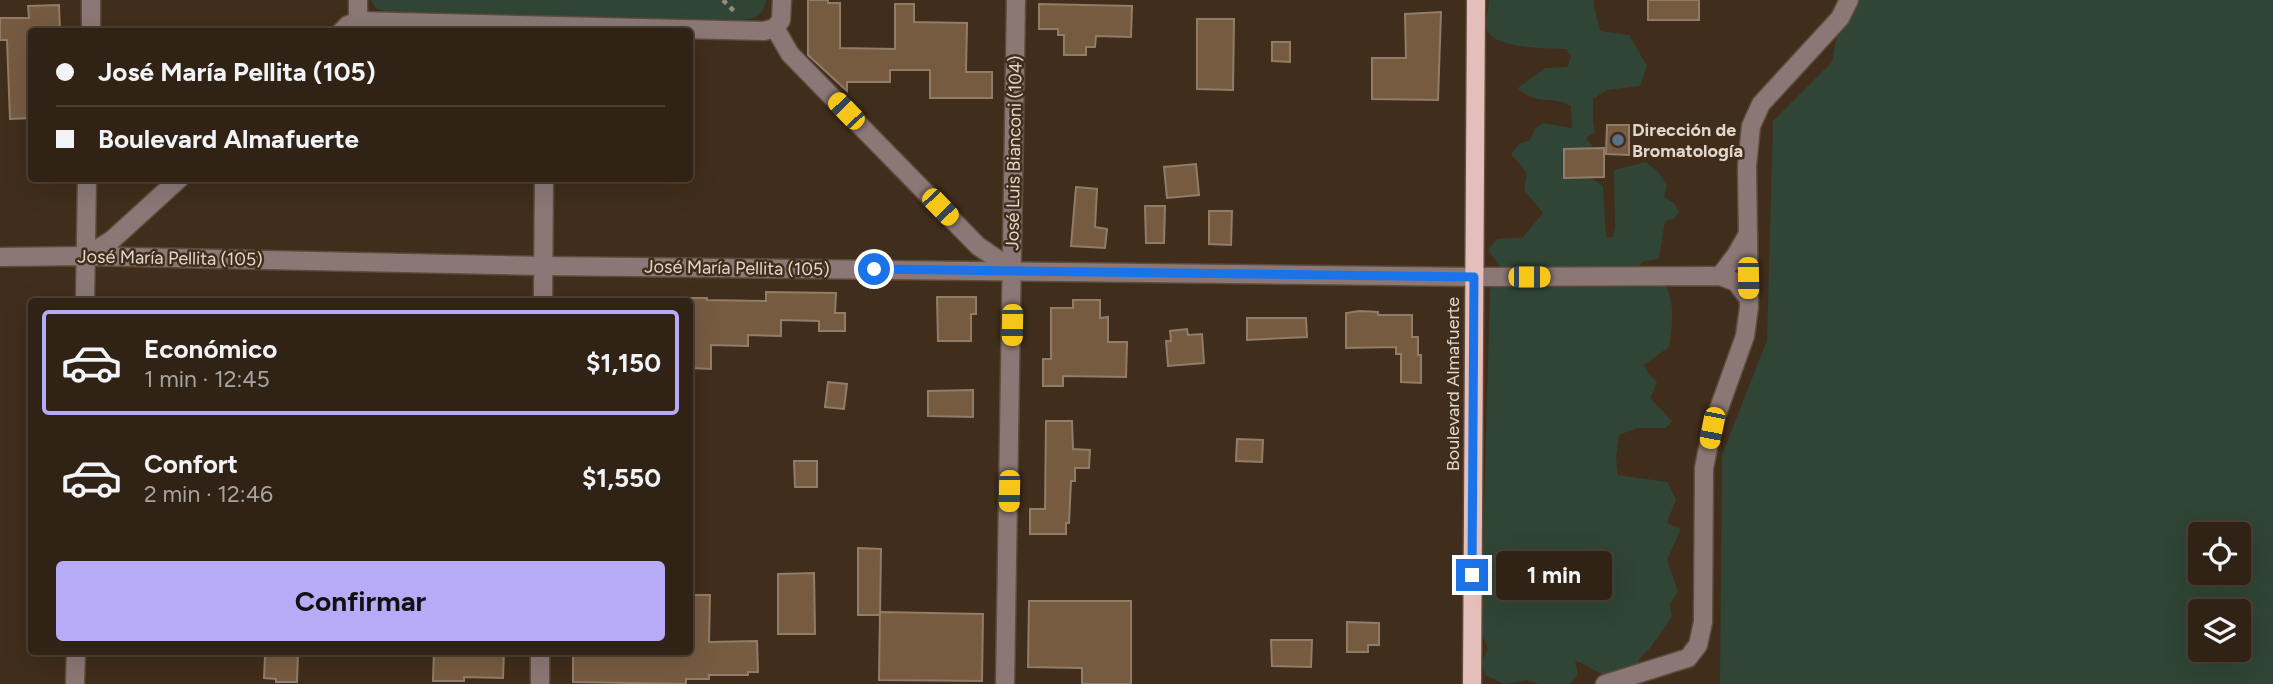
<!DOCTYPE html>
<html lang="es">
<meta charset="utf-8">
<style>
:root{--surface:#302214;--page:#382a1d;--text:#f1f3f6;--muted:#a8a4a0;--line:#4b3f34;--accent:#b7abf8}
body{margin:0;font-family:Figtree,sans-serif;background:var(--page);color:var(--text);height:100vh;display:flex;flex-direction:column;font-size:26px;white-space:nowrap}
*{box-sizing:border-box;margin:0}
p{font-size:23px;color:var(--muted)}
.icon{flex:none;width:38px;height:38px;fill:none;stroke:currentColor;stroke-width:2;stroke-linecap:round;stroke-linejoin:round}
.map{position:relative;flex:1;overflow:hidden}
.details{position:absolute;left:28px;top:298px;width:665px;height:357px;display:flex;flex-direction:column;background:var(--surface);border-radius:7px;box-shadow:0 7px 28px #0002,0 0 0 2px var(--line)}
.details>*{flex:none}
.top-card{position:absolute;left:28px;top:28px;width:665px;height:154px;border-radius:7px;box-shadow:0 7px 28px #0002,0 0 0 2px var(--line);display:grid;align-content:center;height:154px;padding:0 28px;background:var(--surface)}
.fabs{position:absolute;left:2188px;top:522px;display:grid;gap:14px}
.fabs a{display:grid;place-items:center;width:63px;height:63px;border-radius:7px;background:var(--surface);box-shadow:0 7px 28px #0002,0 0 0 2px var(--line);font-size:35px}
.end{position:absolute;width:32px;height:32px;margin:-16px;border:9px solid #1a73e8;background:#fff;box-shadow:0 0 0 4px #fff}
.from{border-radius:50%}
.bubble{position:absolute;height:49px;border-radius:7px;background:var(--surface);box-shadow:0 7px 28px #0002,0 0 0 2px var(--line);font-size:23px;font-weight:700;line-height:49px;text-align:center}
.car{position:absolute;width:21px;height:42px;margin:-21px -10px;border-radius:9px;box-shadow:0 0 5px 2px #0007;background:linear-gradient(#f5c518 24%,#345 0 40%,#f5c518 0 76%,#345 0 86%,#f5c518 0)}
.top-card b{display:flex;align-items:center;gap:24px;height:66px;font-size:26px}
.top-card b+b{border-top:2px solid var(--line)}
.top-card i{width:18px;height:18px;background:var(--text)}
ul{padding:12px 0 0;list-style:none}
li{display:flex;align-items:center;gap:21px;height:105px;margin:0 14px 10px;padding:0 14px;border:4px solid transparent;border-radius:7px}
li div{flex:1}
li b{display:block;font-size:26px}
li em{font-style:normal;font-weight:700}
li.current{border-color:var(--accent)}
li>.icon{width:63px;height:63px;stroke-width:1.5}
.cta{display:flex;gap:14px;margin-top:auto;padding:14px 28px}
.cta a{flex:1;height:80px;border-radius:7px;background:var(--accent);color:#111;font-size:28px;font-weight:700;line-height:80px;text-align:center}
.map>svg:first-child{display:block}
.green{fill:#304535;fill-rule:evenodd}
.building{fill:#765b41;stroke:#917c67;stroke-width:2}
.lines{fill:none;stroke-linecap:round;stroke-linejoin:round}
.minor-casing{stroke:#5d4c3b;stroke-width:21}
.major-casing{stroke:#5d4c3b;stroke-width:21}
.path{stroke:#968779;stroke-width:4.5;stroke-dasharray:5 5;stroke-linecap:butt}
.minor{stroke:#8b7876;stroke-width:18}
.major{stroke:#e4beba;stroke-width:18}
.route{stroke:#1a73e8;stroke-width:9}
.service-dot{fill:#5c6f8a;stroke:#402d1b;stroke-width:2.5}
.labels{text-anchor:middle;stroke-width:5;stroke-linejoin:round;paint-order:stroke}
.poi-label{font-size:18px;font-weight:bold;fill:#e3d7cc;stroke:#402d1b;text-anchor:start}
.street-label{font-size:18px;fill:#e3d7cc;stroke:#402d1b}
</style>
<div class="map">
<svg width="2273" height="684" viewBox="0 0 2273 684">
<rect width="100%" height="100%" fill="#402d1b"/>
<g class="green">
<path d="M 371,0 L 766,0 C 764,14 756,19 743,20 L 389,13 L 376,8 Z"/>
<path d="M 1489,0 L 1594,0 L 1594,7 L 1600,31 L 1629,35 L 1647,66 L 1640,86 L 1607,90 L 1593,99 L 1593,121 L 1595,132 L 1586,138 L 1592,145 L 1587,161 L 1591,178 L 1603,186 L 1606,237 L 1613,237 L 1615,227 L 1614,170 L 1646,162 L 1659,173 L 1667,186 L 1664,197 L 1675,204 L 1679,212 L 1674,219 L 1665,221 L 1659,259 L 1644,261 L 1637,268 C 1647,275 1649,273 1657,278 C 1678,290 1672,327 1669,347 L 1644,365 L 1649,374 L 1657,382 L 1650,398 L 1672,421 L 1666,428 L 1637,428 L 1619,435 L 1616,457 L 1618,475 L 1667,482 L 1676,499 L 1667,523 L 1681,529 L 1667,560 L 1678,591 L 1670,604 L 1672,617 L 1650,648 L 1639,659 L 1638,673 L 1602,674 L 1575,660 L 1578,674 L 1570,684 L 1539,684 L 1527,680 L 1504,684 L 1485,675 L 1482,661 L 1488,649 L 1483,637 L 1481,620 L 1490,290 L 1497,280 L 1514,271 L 1500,267 L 1488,250 L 1497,239 L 1523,237 L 1543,213 L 1524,190 L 1527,173 L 1511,154 L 1519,144 L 1530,140 L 1535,129 L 1543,123 L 1572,128 L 1571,106 C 1551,95 1535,106 1518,88 L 1545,68 L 1567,67 L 1571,57 L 1566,49 C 1550,48 1491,49 1487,29 C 1485,20 1489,9 1489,0 Z"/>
<path d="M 1844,0 L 2273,0 L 2273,684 L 1720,684 L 1722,455 L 1767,340 L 1773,121 L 1832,62 ZM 2200,534 L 2238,534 L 2238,572 L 2200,572 ZM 2200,611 L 2238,611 L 2238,649 L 2200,649 Z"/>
</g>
<g class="building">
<polygon points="808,0 828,0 828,3 840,3 840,48 895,49 895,4 914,4 914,22 967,23 966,72 992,72 992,98 930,98 930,70 890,70 890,82 847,82 847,91 808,55"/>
<rect x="1648" y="0" width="51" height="20"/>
<polygon points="1039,4 1132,6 1131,37 1096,36 1095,47 1086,47 1086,55 1064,55 1064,35 1058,35 1058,29 1039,29"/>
<polygon points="59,5 60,32 32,32 32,118 10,119 7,40 0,40 0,18 29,18 28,6"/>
<polygon points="1441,12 1438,100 1372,99 1372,58 1406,58 1405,14"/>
<polygon points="1197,19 1234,19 1233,90 1197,89"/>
<polygon points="1272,42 1290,42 1290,62 1272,61"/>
<polygon points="1607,125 1629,125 1629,155 1606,154"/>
<polygon points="1604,148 1604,177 1564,178 1564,149"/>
<polygon points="1196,164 1199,195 1167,198 1164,167"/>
<polygon points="1076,187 1097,189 1095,227 1107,229 1105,248 1071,246"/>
<polygon points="1145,206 1165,206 1164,243 1146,243"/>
<polygon points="1209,211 1232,211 1231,245 1209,244"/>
<polygon points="766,292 836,293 835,313 845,313 845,331 819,331 819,321 781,320 781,336 748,335 748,346 711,345 711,369 690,368 690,298 707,298 707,300 766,301"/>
<polygon points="937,297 976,297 976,314 971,314 971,341 938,341"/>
<polygon points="1073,300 1100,300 1100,318 1108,317 1108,342 1127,342 1126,377 1063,376 1063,386 1043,386 1043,359 1051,359 1051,308 1073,308"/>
<polygon points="1359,311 1378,312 1378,315 1412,315 1412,337 1418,337 1418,355 1421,355 1421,383 1401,382 1401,354 1396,354 1396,347 1346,348 1346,313"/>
<polygon points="1247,318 1306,318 1307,337 1247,340"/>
<polygon points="1187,329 1188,335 1202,334 1204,363 1168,366 1166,341 1171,341 1170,331"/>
<polygon points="828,382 847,384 844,409 825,407"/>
<polygon points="973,390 973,417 928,416 928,391"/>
<polygon points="1046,421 1072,421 1073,449 1090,450 1089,468 1075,468 1075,481 1071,481 1069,523 1066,523 1066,534 1030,534 1030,509 1045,509"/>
<polygon points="1237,439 1263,440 1262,462 1236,461"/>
<polygon points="794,461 817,461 817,487 795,487"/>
<polygon points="858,548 881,549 880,615 858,615"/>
<polygon points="814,573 815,634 778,634 778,574"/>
<polygon points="692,595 710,595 709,642 757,641 758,672 748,672 748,675 709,675 709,679 686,679 686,684 573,682 573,651 690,651"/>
<polygon points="1029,601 1131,601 1131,684 1082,684 1082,668 1028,667"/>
<polygon points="880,612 983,614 982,681 879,680"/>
<polygon points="1347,622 1379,623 1379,645 1368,645 1368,652 1347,652"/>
<polygon points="1271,640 1312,640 1311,667 1272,666"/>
<polygon points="434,651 504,651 503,678 464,677 464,681 433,681"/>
<polygon points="271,652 298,653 297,682 276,682 276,679 264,678 265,656 271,656"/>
</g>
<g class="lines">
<g class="minor-casing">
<g id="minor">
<polyline points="358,0 358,21"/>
<polyline points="775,28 790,54 978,246 1013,270"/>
<polyline points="775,28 781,20 782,0"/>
<polyline points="91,32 91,0"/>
<polyline points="341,32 348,25 358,21 764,31 775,28"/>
<polyline points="86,256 112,240 180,178"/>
<polyline points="0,257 86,256 543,266 1474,277 1720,276 1736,282 1749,299"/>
<polyline points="1720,276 1736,255 1748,234"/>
<polyline points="85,301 87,178"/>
<polyline points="543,301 544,178"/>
<polyline points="75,684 76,651"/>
<polyline points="540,684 540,651"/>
<polyline points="1005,684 1016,0"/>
<polyline points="1605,684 1688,658 1698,645 1703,622 1704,468 1712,428 1745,336 1749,307 1747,166 1751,126 1761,104 1840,18 1849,0"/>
</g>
</g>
<g class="major-casing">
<polyline id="major" points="1472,684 1476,0"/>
</g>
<polyline class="path" points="723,0 735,12"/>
<use href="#minor" class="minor"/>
<use href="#major" class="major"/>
</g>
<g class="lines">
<polyline class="route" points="874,269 1474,277 1472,575"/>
</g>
<circle class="service-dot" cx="1618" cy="140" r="7"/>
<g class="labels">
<g class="poi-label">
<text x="1632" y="136">Dirección de<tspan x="1632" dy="21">Bromatología</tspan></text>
</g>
<g class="street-label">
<text transform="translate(1014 153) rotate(-89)" y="6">José Luis Bianconi (104)</text>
<text transform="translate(170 258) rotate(1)" y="6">José María Pellita (105)</text>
<text transform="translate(737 268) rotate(1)" y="6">José María Pellita (105)</text>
<text transform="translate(1453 384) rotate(-90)" y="6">Boulevard Almafuerte</text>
</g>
</g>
</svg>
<div class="fabs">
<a><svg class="icon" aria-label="locate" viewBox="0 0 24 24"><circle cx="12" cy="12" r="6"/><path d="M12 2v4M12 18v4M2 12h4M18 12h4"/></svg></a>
<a><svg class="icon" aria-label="layers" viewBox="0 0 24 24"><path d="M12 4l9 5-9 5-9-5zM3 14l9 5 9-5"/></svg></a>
</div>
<i class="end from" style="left:874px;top:269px"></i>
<i class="end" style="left:1472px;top:575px"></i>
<div class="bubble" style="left:1496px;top:551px;width:116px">1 min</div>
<i class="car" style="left:846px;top:111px;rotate:316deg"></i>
<i class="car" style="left:940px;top:207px;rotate:136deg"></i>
<i class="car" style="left:1529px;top:277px;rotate:90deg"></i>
<i class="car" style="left:1748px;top:278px;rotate:179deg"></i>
<i class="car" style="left:1012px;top:325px;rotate:181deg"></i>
<i class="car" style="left:1712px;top:428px;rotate:191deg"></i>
<i class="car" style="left:1009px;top:491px;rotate:181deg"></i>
<div class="top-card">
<b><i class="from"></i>José María Pellita (105)</b>
<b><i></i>Boulevard Almafuerte</b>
</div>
<section class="details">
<ul>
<li class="current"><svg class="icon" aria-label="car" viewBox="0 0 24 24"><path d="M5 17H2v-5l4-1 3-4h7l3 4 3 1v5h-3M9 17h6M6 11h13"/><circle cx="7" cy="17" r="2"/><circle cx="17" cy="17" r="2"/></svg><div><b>Económico</b><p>1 min · 12:45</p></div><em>$1,150</em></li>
<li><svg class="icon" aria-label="car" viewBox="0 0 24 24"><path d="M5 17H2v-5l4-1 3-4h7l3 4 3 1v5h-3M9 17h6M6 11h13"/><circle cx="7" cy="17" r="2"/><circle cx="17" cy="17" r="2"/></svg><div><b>Confort</b><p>2 min · 12:46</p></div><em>$1,550</em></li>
</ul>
<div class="cta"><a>Confirmar</a></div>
</section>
</div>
